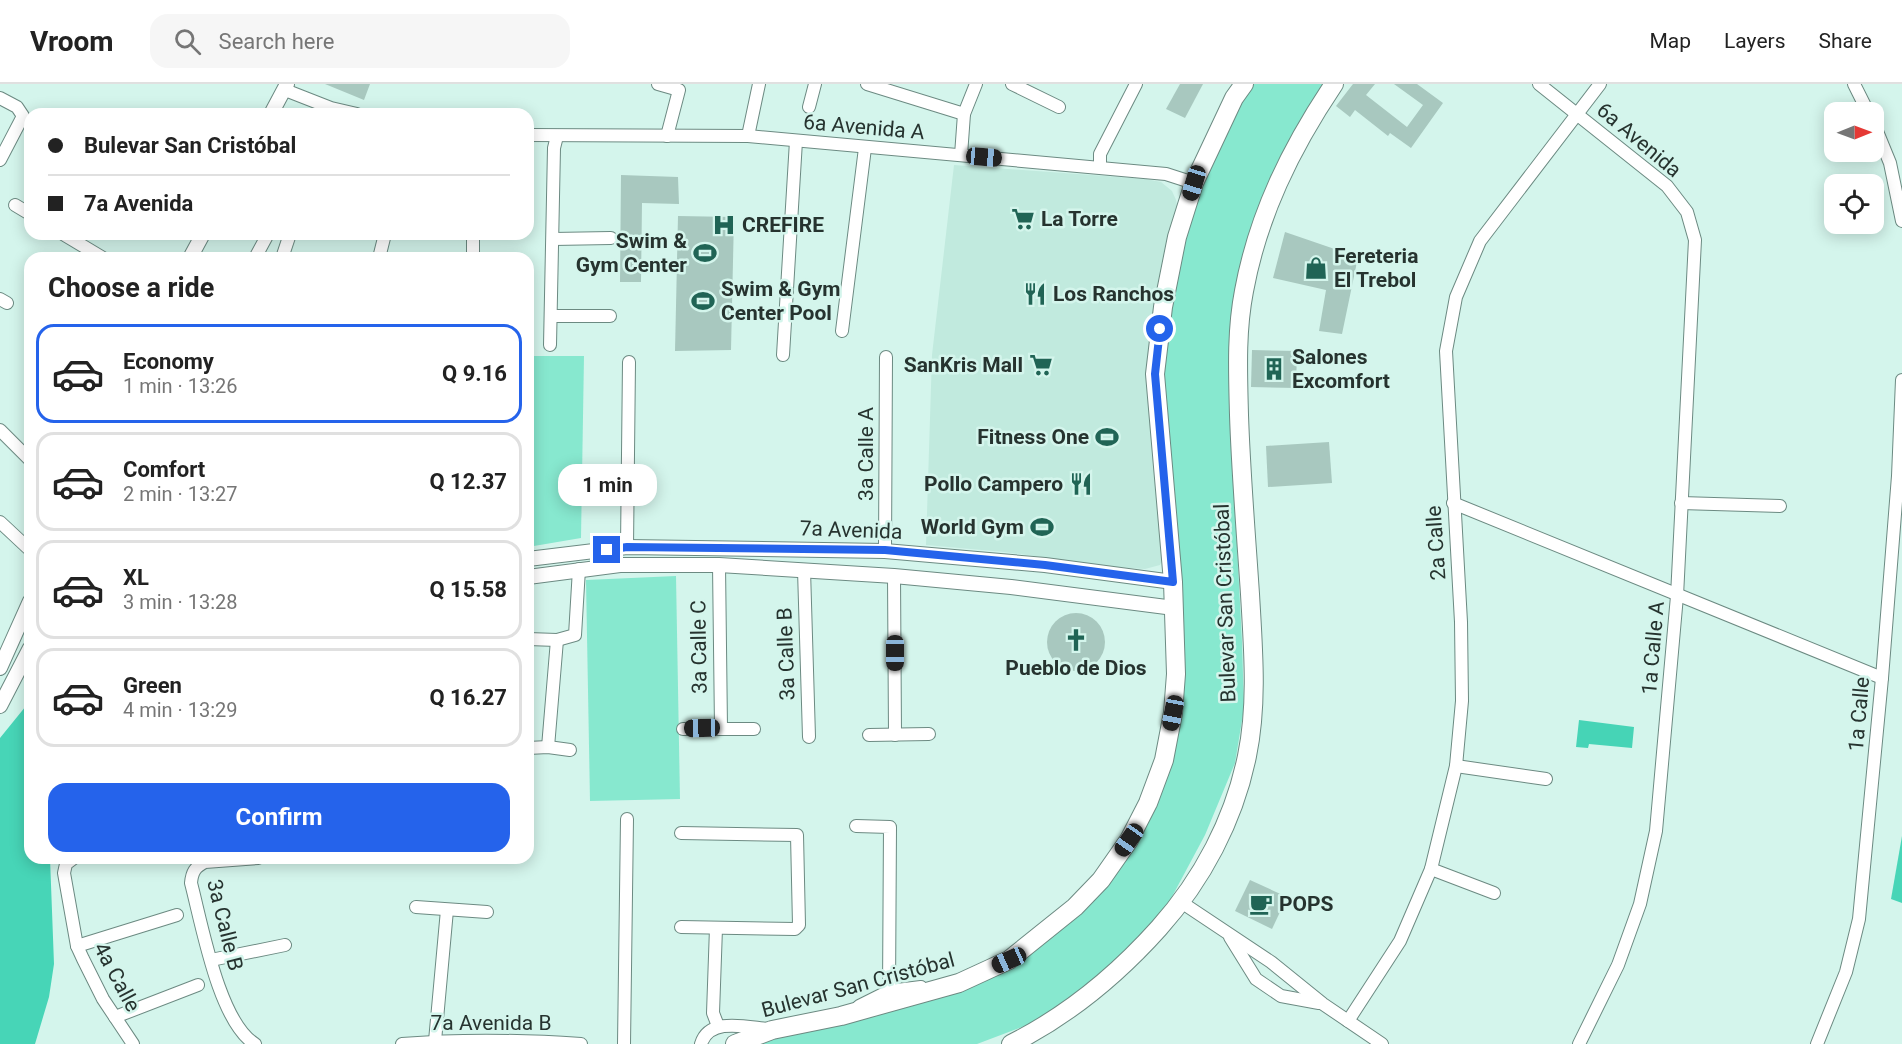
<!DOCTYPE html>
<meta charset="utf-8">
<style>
:root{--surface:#fff;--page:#f6f6f6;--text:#222;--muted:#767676;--line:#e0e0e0;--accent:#2563eb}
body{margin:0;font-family:Roboto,sans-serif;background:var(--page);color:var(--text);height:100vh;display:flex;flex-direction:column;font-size:22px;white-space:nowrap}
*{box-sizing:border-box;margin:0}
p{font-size:20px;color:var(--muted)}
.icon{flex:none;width:33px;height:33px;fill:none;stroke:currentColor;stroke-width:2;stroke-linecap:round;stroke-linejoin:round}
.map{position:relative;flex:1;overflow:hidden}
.details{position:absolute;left:24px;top:168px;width:510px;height:612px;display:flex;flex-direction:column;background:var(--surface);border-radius:18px;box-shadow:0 3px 15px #0003}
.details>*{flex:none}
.hud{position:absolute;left:24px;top:24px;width:510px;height:132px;border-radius:18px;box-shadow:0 3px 15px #0003;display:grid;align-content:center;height:132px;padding:0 24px;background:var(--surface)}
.needle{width:39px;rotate:89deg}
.tools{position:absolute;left:1824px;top:18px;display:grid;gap:12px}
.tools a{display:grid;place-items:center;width:60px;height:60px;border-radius:12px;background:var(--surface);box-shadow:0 3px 15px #0003;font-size:30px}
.end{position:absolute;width:27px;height:27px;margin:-14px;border:8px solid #2563eb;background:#fff;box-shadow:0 0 0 3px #fff}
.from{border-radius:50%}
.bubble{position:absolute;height:42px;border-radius:18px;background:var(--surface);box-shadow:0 3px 15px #0003;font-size:20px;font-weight:700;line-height:42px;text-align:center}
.car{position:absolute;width:18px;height:36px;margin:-18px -9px;border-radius:8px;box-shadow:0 0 4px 2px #0007;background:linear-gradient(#222 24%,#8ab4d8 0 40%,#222 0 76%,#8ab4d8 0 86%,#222 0)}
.hud b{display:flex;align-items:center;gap:21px;height:57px;font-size:22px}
.hud b+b{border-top:2px solid var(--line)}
.hud i{width:15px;height:15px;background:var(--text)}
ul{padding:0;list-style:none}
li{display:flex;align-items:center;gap:18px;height:99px;margin:0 12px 9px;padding:0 12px;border:3px solid var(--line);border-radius:18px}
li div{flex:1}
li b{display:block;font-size:22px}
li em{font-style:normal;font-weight:700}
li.current{border-color:var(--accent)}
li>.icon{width:54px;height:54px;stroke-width:1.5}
h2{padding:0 24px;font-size:27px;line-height:72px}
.primary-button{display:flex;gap:12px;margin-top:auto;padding:12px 24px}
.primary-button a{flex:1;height:69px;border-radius:18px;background:var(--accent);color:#fff;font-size:24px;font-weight:700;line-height:69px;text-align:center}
header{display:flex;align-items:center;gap:36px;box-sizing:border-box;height:84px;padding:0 30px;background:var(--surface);border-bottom:2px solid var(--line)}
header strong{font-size:28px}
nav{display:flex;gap:33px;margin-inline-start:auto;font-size:21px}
.search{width:420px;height:54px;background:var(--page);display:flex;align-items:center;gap:15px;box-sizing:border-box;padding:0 21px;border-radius:18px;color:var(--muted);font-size:22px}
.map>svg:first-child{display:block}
.built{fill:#c1eade}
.green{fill:#87e8cf}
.forest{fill:#47d5b7}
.water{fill:#46d4b6}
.building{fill:#a8c8bf}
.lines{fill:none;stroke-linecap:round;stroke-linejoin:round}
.minor-casing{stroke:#6c8a82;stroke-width:14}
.tertiary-casing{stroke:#6c8a82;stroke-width:16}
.primary-casing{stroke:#6c8a82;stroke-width:20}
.minor{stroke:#fff;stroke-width:12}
.tertiary{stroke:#fff;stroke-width:14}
.primary{stroke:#fff;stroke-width:18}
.route{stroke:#2563eb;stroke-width:8}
.labels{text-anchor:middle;stroke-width:5;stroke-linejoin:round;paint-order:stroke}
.street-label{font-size:21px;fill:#26332f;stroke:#d4f5ec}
.poi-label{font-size:21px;font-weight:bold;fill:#26332f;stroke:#d4f5ec;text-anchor:start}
</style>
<header>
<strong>Vroom</strong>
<div class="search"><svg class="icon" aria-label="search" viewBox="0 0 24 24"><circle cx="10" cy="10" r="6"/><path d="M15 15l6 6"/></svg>Search here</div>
<nav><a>Map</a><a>Layers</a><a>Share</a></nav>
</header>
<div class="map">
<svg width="1902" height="960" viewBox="0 0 1902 960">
<rect width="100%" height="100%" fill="#d4f5ec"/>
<polygon class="built" points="954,81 1146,95 1161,98 1172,107 1176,116 1178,127 1163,176 1152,249 1164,472 1160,481 1145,485 1115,483 1004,468 926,461 932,271"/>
<g class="green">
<polygon points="1251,0 1326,0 1312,22 1230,255 1229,307 1242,558 1244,624 1235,679 1205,751 1167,822 1105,892 1030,940 977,960 750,960 944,910 1103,803 1177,637 1162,288 1170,219 1200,100"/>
<polygon points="528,272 584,272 581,454 528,463"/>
<polygon points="676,492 680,715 590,717 586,496"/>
</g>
<g class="forest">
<polygon points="30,617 30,774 50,774 54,880 49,913 35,960 0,960 0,654"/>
<polygon points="1902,752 1902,819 1891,815"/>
</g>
<polygon class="water" points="1579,636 1634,643 1632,664 1589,660 1588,664 1576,663"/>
<g class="building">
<polygon points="325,0 370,0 364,16"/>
<polygon points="1180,0 1203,0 1185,34 1166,25"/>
<polygon points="1353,0 1375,0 1366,11 1407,43 1423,21 1394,0 1417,0 1443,19 1411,64 1390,49 1388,52 1355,26 1350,33 1336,22"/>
<polygon points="621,91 678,93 679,120 642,119 641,198 620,198"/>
<polygon points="678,132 734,133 731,266 675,267"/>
<polygon points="1285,148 1358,173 1342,250 1319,247 1326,206 1273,194"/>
<polygon points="1252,266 1297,267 1296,304 1251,303"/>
<polygon points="1329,358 1332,399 1268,403 1266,362"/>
<circle cx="1076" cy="558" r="29"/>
<polygon points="1250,796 1287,813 1272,845 1235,827"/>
</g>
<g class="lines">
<g class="minor-casing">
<g id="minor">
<polyline points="658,0 679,6 667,52"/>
<polyline points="867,0 964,30"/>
<polyline points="1012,0 1059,23"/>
<polyline points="1539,0 1667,102 1687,128 1695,156 1677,512 1656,747 1640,820 1618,881 1579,960"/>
<polyline points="1854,0 1868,28"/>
<polyline points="285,6 331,24 357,30"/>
<polyline points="0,14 17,23 23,32 0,76"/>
<polyline points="809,23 815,0"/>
<polyline points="1874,40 1890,79 1902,137"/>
<polyline points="528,51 748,52 1166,90 1194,99"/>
<polyline points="748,52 759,0"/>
<polyline points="961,71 964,30 976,0"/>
<polyline points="1100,83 1100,70 1136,0"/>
<polyline points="15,121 30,130"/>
<polyline points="63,150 103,174"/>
<polyline points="553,155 611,154"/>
<polyline points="255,174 268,150"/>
<polyline points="282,174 290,150"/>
<polyline points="379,174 385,150"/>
<polyline points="473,174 473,150"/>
<polyline points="0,215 7,219"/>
<polyline points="551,232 610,232"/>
<polyline points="842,247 865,64"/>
<polyline points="550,261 554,64 557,52"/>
<polyline points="783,271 796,57"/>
<polyline points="0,346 30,376"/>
<polyline points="1453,419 1882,594"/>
<polyline points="1681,419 1780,422"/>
<polyline points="0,438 30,466"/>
<polyline points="627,463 629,278"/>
<polyline points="885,467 886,273"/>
<polyline points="719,481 721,644"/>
<polyline points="804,486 809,653"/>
<polyline points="894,492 895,651"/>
<polyline points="528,555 557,556 575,551 579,485"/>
<polyline points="683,645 754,645"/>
<polyline points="869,651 929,650"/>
<polyline points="548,663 557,556"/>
<polyline points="528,664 548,663 570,666"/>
<polyline points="1456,682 1546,695"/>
<polyline points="856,742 890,743 889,907"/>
<polyline points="74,774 66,780 64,789 77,862 83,875 103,915 133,960"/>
<polyline points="1431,785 1494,809"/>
<polyline points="1181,818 1271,878 1323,920 1382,960"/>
<polyline points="416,823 487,828"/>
<polyline points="681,843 795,845 799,841 797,751 681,749"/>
<polyline points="716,844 713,929 718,942"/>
<polyline points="1230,853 1256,895 1281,912 1319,919"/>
<polyline points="77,862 177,831"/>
<polyline points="211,876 285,861"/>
<polyline points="859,922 889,907 921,903"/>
<polyline points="115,933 198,901"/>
<polyline points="1348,937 1400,857 1431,785 1456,682 1462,617 1461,538 1446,267 1456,213 1480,157 1600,0"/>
<polyline points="435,957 447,826"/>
<path d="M 255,960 C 219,938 202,841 191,799 C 192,788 195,783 205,778 L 258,774"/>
<path d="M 402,960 C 461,955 521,956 581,960"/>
<polyline points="624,960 627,735"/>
<path d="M 701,960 C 709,933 746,943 768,945"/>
<polyline points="1817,960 1846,888 1859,835 1882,594 1898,392 1902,296"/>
</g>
</g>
<g class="tertiary-casing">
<g id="tertiary">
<polyline points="271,30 287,0"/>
<polyline points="190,174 203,150"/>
<polyline points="528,475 627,463 885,467 1045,481 1173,498"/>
<polyline points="528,493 620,481 719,481 894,492 1011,503 1174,524"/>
<polyline points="0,584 30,517"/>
<polyline points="0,622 30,564"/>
</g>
</g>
<g class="primary-casing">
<g id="primary">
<polyline points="735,960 772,946 841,932 959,899 1009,876 1075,823 1101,796 1129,756 1148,719 1164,676 1173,629 1176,590 1173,498 1155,290 1163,223 1177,153 1194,99 1234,14 1244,0"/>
<path d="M 1011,960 C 1069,931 1116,892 1159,844 C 1202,796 1234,736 1247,672 C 1258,619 1253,563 1250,510 C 1246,450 1241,391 1239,331 C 1238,290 1236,248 1244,207 C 1258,131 1291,64 1334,0"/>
</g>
</g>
<use href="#minor" class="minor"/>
<use href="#tertiary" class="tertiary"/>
<use href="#primary" class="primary"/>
</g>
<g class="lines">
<polyline class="route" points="607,466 627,463 885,466 1045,481 1173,498 1155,290 1160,245"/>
</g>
<defs>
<g id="supermarket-bare" transform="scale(1.8)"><path d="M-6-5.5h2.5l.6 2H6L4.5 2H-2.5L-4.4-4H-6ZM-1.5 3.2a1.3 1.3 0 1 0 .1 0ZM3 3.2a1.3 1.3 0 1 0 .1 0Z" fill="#206455" stroke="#d4f5ec" stroke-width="2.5" paint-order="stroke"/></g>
<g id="hospital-bare" transform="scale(1.8)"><path d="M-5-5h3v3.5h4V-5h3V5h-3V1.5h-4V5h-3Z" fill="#206455" stroke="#d4f5ec" stroke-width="2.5" paint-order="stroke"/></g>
<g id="stadium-bare" transform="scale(1.8)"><path d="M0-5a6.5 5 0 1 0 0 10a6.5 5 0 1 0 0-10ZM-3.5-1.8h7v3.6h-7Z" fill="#206455" stroke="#d4f5ec" stroke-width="2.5" paint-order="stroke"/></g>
<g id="shop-bare" transform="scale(1.8)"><path d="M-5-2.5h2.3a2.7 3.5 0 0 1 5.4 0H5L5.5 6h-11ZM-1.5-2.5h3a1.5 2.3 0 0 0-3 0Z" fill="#206455" stroke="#d4f5ec" stroke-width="2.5" paint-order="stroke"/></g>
<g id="restaurant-bare" transform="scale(1.8)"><path d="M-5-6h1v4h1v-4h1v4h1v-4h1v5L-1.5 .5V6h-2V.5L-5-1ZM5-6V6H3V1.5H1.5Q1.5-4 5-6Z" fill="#206455" stroke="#d4f5ec" stroke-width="2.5" paint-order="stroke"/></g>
<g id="building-bare" transform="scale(1.8)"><path d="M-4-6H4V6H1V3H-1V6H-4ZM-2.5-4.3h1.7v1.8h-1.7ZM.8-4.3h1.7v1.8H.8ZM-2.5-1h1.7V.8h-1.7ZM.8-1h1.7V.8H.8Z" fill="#206455" stroke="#d4f5ec" stroke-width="2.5" paint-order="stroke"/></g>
<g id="church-bare" transform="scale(1.8)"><path d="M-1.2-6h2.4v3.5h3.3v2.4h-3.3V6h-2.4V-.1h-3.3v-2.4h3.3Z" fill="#206455" stroke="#d4f5ec" stroke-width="2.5" paint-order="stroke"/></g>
<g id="cafe-bare" transform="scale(1.8)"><path d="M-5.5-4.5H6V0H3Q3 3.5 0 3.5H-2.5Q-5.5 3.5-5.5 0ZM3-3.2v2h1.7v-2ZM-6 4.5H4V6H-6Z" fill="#206455" stroke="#d4f5ec" stroke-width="2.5" paint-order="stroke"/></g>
</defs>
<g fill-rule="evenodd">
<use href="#supermarket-bare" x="1023" y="135"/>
<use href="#hospital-bare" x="724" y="141"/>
<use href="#stadium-bare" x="705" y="169"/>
<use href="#shop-bare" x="1316" y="184"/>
<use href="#restaurant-bare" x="1035" y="210"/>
<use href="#stadium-bare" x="703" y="217"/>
<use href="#supermarket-bare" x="1041" y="281"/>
<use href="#building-bare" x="1274" y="285"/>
<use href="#stadium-bare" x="1107" y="353"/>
<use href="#restaurant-bare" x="1081" y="400"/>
<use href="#stadium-bare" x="1042" y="443"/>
<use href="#church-bare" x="1076" y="556"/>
<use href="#cafe-bare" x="1261" y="820"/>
</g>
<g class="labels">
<g class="street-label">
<text transform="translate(864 43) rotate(5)" y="7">6a Avenida A</text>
<text transform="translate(1639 56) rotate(40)" y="7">6a Avenida</text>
<text transform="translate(866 370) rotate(-90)" y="7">3a Calle A</text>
<text transform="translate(851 446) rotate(2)" y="7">7a Avenida</text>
<text transform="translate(1436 459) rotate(-94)" y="7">2a Calle</text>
<text transform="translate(1225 519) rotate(-92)" y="7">Bulevar San Cristóbal</text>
<text transform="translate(699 563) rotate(-91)" y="7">3a Calle C</text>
<text transform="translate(1653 564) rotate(-85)" y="7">1a Calle A</text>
<text transform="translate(786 570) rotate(-92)" y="7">3a Calle B</text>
<text transform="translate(1859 630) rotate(-85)" y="7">1a Calle</text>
<text transform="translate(225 841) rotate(76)" y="7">3a Calle B</text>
<text transform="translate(117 893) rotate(62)" y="7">4a Calle</text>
<text transform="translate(858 901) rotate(-15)" y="7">Bulevar San Cristóbal</text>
<text x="491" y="946">7a Avenida B</text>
</g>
<g class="poi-label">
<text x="1041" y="142">La Torre</text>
<text x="742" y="148">CREFIRE</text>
<text x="687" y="164" text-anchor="end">Swim &amp;<tspan x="687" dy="24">Gym Center</tspan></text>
<text x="1334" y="179">Fereteria<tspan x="1334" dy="24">El Trebol</tspan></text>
<text x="721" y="212">Swim &amp; Gym<tspan x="721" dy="24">Center Pool</tspan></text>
<text x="1053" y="217">Los Ranchos</text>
<text x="1292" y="280">Salones<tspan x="1292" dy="24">Excomfort</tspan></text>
<text x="1023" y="288" text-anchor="end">SanKris Mall</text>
<text x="1089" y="360" text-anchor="end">Fitness One</text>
<text x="1063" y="407" text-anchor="end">Pollo Campero</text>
<text x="1024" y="450" text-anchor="end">World Gym</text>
<text x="1076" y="591" text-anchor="middle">Pueblo de Dios</text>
<text x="1279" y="827">POPS</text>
</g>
</g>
</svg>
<div class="tools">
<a><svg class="needle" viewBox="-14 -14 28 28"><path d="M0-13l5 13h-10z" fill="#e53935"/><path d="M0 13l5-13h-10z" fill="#767676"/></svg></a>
<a><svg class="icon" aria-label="locate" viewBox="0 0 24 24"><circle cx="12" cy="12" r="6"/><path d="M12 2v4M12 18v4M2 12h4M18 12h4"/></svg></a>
</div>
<i class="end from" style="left:1160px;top:245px"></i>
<i class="end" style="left:607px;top:466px"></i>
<div class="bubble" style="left:558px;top:380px;width:99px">1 min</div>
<i class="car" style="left:984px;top:73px;rotate:95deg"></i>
<i class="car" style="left:1194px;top:99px;rotate:197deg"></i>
<i class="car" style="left:895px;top:569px;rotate:180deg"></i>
<i class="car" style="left:1173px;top:629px;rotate:191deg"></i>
<i class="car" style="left:702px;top:644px;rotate:269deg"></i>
<i class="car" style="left:1129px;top:756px;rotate:215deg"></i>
<i class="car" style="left:1009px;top:876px;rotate:246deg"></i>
<div class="hud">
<b><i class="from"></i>Bulevar San Cristóbal</b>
<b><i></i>7a Avenida</b>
</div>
<section class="details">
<h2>Choose a ride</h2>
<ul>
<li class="current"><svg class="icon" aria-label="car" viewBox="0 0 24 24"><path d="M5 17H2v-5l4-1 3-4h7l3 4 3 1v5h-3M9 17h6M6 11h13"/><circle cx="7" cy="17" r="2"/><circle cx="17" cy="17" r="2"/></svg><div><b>Economy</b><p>1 min · 13:26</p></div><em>Q 9.16</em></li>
<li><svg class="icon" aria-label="car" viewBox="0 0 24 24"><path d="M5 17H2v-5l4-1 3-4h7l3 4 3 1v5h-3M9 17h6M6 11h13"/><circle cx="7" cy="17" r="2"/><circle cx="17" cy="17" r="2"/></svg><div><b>Comfort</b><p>2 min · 13:27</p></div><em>Q 12.37</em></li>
<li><svg class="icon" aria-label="car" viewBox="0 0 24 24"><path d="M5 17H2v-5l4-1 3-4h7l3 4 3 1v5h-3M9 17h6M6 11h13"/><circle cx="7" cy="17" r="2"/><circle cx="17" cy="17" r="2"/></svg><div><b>XL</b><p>3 min · 13:28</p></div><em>Q 15.58</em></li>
<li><svg class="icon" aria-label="car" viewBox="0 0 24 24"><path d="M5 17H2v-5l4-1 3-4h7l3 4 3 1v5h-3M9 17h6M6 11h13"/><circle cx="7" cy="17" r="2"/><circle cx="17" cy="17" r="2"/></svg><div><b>Green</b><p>4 min · 13:29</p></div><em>Q 16.27</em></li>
</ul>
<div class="primary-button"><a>Confirm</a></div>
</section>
</div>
